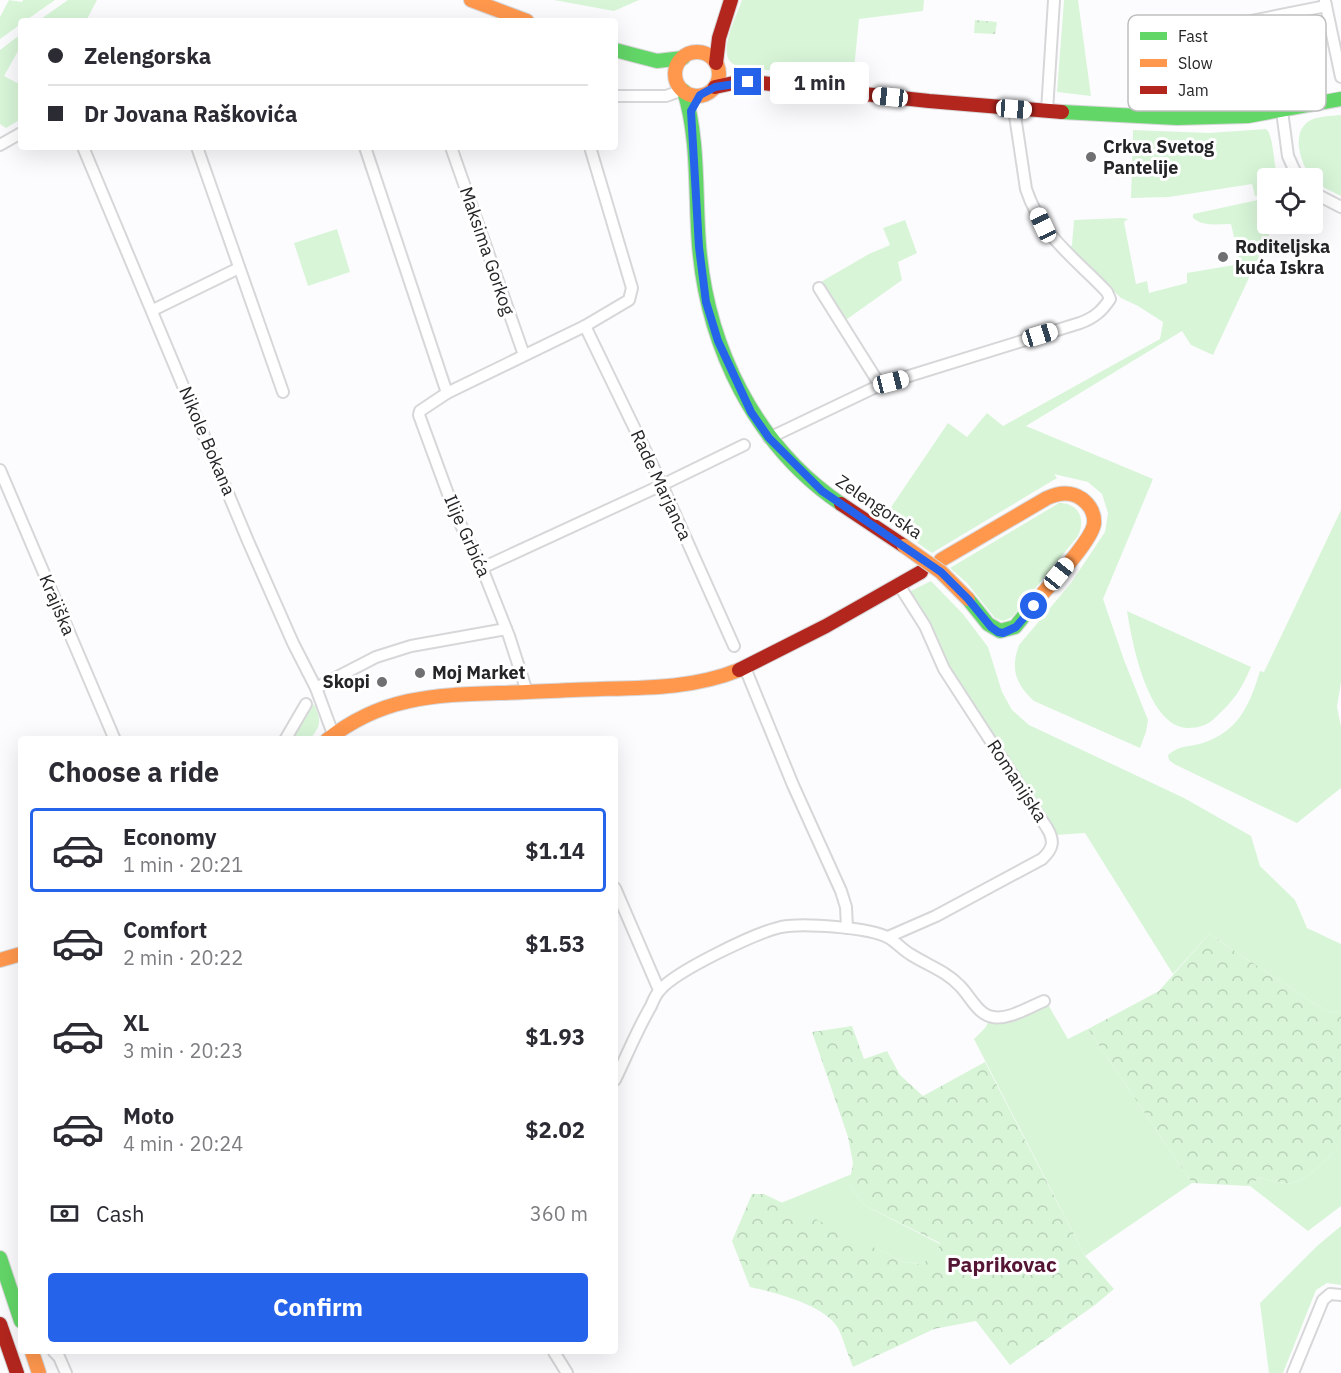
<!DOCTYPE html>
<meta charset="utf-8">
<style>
:root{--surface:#fff;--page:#f2f2f3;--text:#2b2b33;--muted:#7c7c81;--line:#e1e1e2;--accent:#2563eb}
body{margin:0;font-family:"IBM Plex Sans",sans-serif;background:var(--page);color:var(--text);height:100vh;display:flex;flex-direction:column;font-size:22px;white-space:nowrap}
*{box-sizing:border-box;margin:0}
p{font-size:20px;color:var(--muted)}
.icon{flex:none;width:33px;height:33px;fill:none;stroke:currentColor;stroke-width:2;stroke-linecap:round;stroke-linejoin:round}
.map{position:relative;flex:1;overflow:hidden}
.sheet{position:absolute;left:18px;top:736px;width:600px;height:618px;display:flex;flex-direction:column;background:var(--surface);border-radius:6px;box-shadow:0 6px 24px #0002}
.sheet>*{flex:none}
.guide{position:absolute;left:18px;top:18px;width:600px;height:132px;border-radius:6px;box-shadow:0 6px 24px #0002;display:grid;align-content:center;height:132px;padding:0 30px;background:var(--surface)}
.tools{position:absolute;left:1257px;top:168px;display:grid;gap:12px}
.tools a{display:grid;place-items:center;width:66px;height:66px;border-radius:6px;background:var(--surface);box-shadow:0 6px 24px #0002;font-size:30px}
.end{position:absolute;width:27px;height:27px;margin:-14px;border:8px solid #2563eb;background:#fff;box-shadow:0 0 0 3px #fff}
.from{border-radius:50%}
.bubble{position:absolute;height:42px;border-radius:6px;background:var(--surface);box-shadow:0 6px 24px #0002;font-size:20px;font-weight:700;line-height:42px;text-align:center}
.car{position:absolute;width:18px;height:36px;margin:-18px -9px;border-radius:8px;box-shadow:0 0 4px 2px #0007;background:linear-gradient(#fff 24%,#345 0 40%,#fff 0 76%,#345 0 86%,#fff 0)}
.guide b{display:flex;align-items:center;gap:21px;height:57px;font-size:22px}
.guide b+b{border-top:2px solid var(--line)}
.guide i{width:15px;height:15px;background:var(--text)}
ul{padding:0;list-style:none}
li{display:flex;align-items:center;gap:18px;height:84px;margin:0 12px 9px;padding:0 18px;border:3px solid transparent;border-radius:6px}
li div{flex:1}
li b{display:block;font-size:22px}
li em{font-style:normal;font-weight:700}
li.on{border-color:var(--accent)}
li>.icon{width:54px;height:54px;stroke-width:1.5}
h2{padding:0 30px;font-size:27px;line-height:72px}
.pay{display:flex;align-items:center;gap:15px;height:66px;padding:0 30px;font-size:22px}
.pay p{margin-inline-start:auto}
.action{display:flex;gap:12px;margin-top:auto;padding:12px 30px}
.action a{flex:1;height:69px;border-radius:6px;background:var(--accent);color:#fff;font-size:24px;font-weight:700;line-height:69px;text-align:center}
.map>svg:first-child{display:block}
.grass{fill:#d8f5d8}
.forest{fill:url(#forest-crowns)}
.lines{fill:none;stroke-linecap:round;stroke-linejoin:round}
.street-casing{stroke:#d7d7d9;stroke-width:14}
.fast-casing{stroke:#d7d7d9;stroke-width:16}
.slow-casing{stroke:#d7d7d9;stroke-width:16}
.jam-casing{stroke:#d7d7d9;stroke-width:16}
.street{stroke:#fff;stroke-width:10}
.fast{stroke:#63d668;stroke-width:14}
.slow{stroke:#ff974d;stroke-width:14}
.jam{stroke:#b3261e;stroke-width:14}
.slow-bridge-casing{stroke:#d7d7d9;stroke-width:16;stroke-linecap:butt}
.slow-bridge{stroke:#ff974d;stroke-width:14}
.route{stroke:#2563eb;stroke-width:8}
.poi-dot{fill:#707072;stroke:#fff;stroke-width:2}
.labels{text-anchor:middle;stroke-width:6;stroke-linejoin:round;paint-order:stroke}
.poi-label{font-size:18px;font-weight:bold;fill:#252527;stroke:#fff;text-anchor:start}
.street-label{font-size:18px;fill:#252527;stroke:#fff}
.quarter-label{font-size:21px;font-weight:bold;fill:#551534;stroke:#fff}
.key{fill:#fff;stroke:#bebebe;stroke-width:1.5}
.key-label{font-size:16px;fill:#252527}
</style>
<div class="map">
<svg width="1341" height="1373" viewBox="0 0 1341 1373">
<defs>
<pattern id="forest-crowns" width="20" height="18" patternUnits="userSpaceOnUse" patternTransform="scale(1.5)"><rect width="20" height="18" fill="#d8f5d8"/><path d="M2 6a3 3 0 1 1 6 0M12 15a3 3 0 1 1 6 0" fill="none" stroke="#b9d2b9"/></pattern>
</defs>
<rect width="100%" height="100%" fill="#fcfcfe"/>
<g class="grass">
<polygon points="9,0 22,2 23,0 55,0 25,21 21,21 21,24 0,39 0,17"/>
<polygon points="68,0 97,0 86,21 38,21"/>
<polygon points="554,0 639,0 614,11"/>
<path d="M 742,0 L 924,0 L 923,11 L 859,19 L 853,79 L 739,67 C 735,65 730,63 728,58 C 722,45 737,14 742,0 Z"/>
<polygon points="1064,0 1078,0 1091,96 1057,92"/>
<polygon points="21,34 21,52 18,51 4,76 21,85 21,119 6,128 0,124 0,50"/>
<path d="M 1341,115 L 1341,196 C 1331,191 1321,187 1313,179 C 1301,166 1290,133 1309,121 C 1318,116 1331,116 1341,115 Z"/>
<path d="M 1266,129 C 1274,135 1273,165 1278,178 L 1268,178 L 1267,194 L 1255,196 L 1252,184 L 1169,197 L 1131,198 L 1133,130 L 1209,133 Z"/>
<path d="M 1267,198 L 1268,224 L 1274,224 L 1213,355 L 1191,345 L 1182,331 L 1026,426 L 1153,479 L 1103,599 L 1124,660 L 1148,720 L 1146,732 L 1140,748 L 1034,701 C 1016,685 1010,669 1019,645 L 1071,583 L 1105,532 L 1108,513 L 1102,494 L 1088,482 L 1054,474 L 1057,478 L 932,553 L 883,519 L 948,423 L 967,437 L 987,413 L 1003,426 L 1160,339 L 1163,322 L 1138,306 L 1121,298 L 1069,249 L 1072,245 L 1074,220 L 1122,218 L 1128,219 L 1124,222 L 1136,284 L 1147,281 L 1149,293 L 1187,283 L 1187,273 L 1240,264 L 1231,224 C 1218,224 1204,227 1193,218 L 1193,214 Z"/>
<polygon points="905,220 917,253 898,262 902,280 843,322 819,283 869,254 890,245 883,228"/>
<polygon points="337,229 350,272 308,286 294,243"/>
<path d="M 1059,503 C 1079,503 1086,519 1078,536 L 1012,617 L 1003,621 L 995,618 L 967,583 L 950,568 Z"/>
<path d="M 1341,510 L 1341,682 L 1337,707 L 1341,727 L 1341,788 L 1297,823 L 1174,764 L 1169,760 L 1168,755 C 1179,745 1190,747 1203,743 C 1239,731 1250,704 1260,671 L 1264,672 Z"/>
<polygon points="931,581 963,614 988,647 1002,692 1012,710 1029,725 1184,798 1251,836 1260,866 1295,900 1307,928 1341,944 1341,1013 1327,1011 1315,1004 1209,934 1173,974 1085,833 1056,835 951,675 909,592"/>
<path d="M 1127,611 L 1251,667 C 1240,692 1234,700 1214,719 C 1207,725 1199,728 1189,728 C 1148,729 1132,642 1127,611 Z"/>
<path d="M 314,704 C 321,721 322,724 310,739 L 290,740 L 308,710 Z"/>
<polygon points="1047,1003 1068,1039 1088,1029 1192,1183 1085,1256 974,1039 985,1028 989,1021"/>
<polygon points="1341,1146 1341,1206 1308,1231 1250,1186 1259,1178 1290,1184 1307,1177"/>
<polygon points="852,1174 849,1185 864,1205 940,1244 936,1257 920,1264 904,1262 781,1203"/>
<polygon points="1341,1226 1341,1285 1327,1283 1316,1290 1283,1373 1269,1373 1260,1303 1317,1246"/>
</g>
<g class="forest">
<polygon points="975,20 997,22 995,34 974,33"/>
<polygon points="1209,934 1315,1004 1327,1011 1341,1013 1341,1146 1307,1177 1290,1184 1259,1178 1250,1186 1192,1183 1088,1029 1159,991"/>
<path d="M 852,1026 L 864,1059 L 887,1051 L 900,1075 L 923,1096 L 985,1062 L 1085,1256 L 1114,1289 L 1095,1305 L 1010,1365 L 976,1321 L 934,1329 L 853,1367 C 847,1354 844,1340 838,1328 C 825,1305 774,1292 750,1287 L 732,1241 L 752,1194 L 764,1194 L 904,1262 L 920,1264 L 936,1256 L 940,1243 L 864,1205 L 849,1185 L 853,1163 L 848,1137 L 812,1032 Z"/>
</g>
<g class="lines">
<g class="street-casing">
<g id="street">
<polyline points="1325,1 1341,77"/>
<polyline points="1191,33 1326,6"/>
<polyline points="615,96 666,96 683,90"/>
<polyline points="1047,111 1054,0"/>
<polyline points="1282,111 1288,156 1298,178"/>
<polyline points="0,145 21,133"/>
<polyline points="83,147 248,541 293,643 316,688 333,734"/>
<polyline points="197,147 283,392"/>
<polyline points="365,147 447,393"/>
<polyline points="451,147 524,355"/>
<polyline points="1312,192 1341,207"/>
<polyline points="819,288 880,385"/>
<polyline points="153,310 239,268"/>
<polyline points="585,326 662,485 734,646"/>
<path d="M 769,438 L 880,385 L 1080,323 C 1094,318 1102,311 1110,299 L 1107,292 C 1074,257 1042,237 1026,189 L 1014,109"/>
<polyline points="0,470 115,740"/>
<polyline points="482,568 662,485 744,445"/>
<polyline points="745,668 793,785 841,891 846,907 847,928"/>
<polyline points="316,688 376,657 411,646 506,629"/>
<polyline points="527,692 509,636 482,568 455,513 419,415 420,411 447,393 585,326 629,300 632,288 590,147"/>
<polyline points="285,740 306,704"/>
<polyline points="615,888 659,990"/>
<path d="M 888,937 L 936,916 L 1042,859 C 1053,849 1055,841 1047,828 L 944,669 L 925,626 L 899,585"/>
<path d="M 615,1080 C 627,1055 637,1030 651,1006 C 653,1001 656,994 660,990 C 676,971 755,933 781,927 C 802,923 870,927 889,938 C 896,942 903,950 910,954 C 927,965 946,971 960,986 C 970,996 978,1015 993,1017 C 1009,1020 1029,1007 1044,1001"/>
<polyline points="54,1352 59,1357 66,1373"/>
<polyline points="554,1352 567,1373"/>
<polyline points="1293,1373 1323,1300 1330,1294 1341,1295"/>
</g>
</g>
<g class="fast-casing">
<g id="fast">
<polyline points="615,50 657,61 683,58"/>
<path d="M 684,91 C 699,138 695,195 699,245 C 707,346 755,446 841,504"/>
<polyline points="1062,112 1177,118 1248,116 1341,99"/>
<polyline points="968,599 988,624 1000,631 1015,627 1035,602"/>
<polyline points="0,1258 21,1321"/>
</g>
</g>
<g class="slow-casing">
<g id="slow">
<polyline points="471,0 527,21"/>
<circle cx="697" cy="74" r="22"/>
<path d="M 941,560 L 1047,498 C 1058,493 1071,491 1082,499 C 1090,505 1095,514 1094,524 C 1091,542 1049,586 1035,602"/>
<path d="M 327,740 C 381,697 433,695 499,693 C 533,692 566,690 600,689 C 648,688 694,688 739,670"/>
<polyline points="0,960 21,954"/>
<polyline points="32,1352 39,1373"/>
</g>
</g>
<g class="jam-casing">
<g id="jam">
<polyline points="716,63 719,38 731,0"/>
<polyline points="715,87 743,81 929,101 1062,112"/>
<polyline points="841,504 904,546"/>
<polyline points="739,670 826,626 921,572"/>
<polyline points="0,1324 17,1373"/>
</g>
</g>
<use href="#street" class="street"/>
<use href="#fast" class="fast"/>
<use href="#slow" class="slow"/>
<use href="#jam" class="jam"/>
<g class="slow-bridge-casing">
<polyline id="slow-bridge" points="904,546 941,572 968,599"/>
</g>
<use href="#slow-bridge" class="slow-bridge"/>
</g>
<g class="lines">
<polyline class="route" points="748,82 715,87 700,95 691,111 699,247 706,302 718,341 751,412 769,438 822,491 941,572 968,599 991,627 998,632 1003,633 1016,627 1034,606"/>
</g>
<g class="poi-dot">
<circle cx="1091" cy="157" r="6"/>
<circle cx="1223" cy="257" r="6"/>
<circle cx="420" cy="673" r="6"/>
<circle cx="382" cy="682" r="6"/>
</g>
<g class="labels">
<g class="poi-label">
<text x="1103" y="153">Crkva Svetog<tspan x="1103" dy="21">Pantelije</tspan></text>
<text x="1235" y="253">Roditeljska<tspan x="1235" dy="21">kuća Iskra</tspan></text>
<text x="432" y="679">Moj Market</text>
<text x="370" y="688" text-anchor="end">Skopi</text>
</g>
<g class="street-label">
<text transform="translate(487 251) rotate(71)" y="6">Maksima Gorkog</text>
<text transform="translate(207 441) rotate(67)" y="6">Nikole Bokana</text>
<text transform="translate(661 485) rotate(65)" y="6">Rade Marjanca</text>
<text transform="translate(879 507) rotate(34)" y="6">Zelengorska</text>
<text transform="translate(467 536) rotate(66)" y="6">Ilije Grbića</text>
<text transform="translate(57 605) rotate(67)" y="6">Krajiška</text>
<text transform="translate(1017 781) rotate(57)" y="6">Romanijska</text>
</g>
<g class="quarter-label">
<text x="1002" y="1272">Paprikovac</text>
</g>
</g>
<rect x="1128" y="15" width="198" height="96" rx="9" class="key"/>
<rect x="1140" y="32" width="27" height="8" fill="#63d668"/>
<rect x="1140" y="59" width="27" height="8" fill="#ff974d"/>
<rect x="1140" y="86" width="27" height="8" fill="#b3261e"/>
<g class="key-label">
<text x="1178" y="42">Fast</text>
<text x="1178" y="69">Slow</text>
<text x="1178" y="96">Jam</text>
</g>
</svg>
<div class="tools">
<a><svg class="icon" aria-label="locate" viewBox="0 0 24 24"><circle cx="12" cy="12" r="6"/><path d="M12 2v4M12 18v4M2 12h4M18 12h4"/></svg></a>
</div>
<i class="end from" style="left:1034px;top:606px"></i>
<i class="end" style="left:748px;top:82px"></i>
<div class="bubble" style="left:770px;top:62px;width:99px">1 min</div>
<i class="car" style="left:890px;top:97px;rotate:276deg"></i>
<i class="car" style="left:1014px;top:109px;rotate:94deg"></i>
<i class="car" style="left:1043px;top:225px;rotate:335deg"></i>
<i class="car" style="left:1040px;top:335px;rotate:73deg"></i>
<i class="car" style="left:891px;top:382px;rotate:76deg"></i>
<i class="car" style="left:1059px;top:574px;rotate:39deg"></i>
<div class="guide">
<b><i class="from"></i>Zelengorska</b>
<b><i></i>Dr Jovana Raškovića</b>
</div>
<section class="sheet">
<h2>Choose a ride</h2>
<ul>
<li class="on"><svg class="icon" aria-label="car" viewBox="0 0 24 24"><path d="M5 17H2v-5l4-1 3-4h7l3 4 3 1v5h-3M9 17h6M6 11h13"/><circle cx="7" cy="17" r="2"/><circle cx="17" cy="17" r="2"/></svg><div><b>Economy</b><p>1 min · 20:21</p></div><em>$1.14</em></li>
<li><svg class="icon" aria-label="car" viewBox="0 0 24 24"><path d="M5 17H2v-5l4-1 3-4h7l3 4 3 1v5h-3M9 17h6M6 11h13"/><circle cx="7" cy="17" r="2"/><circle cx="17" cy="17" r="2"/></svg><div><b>Comfort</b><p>2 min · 20:22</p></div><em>$1.53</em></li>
<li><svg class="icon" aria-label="car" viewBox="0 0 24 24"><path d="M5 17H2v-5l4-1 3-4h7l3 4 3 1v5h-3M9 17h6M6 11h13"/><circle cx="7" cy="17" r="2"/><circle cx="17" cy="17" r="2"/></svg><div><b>XL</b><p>3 min · 20:23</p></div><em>$1.93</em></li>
<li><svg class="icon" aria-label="car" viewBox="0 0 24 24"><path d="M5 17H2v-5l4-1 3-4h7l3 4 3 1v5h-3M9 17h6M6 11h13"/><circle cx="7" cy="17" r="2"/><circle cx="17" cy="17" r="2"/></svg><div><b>Moto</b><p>4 min · 20:24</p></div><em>$2.02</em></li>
</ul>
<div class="pay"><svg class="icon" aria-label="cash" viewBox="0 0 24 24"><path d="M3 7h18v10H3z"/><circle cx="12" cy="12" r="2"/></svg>Cash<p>360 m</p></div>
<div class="action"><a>Confirm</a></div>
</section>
</div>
